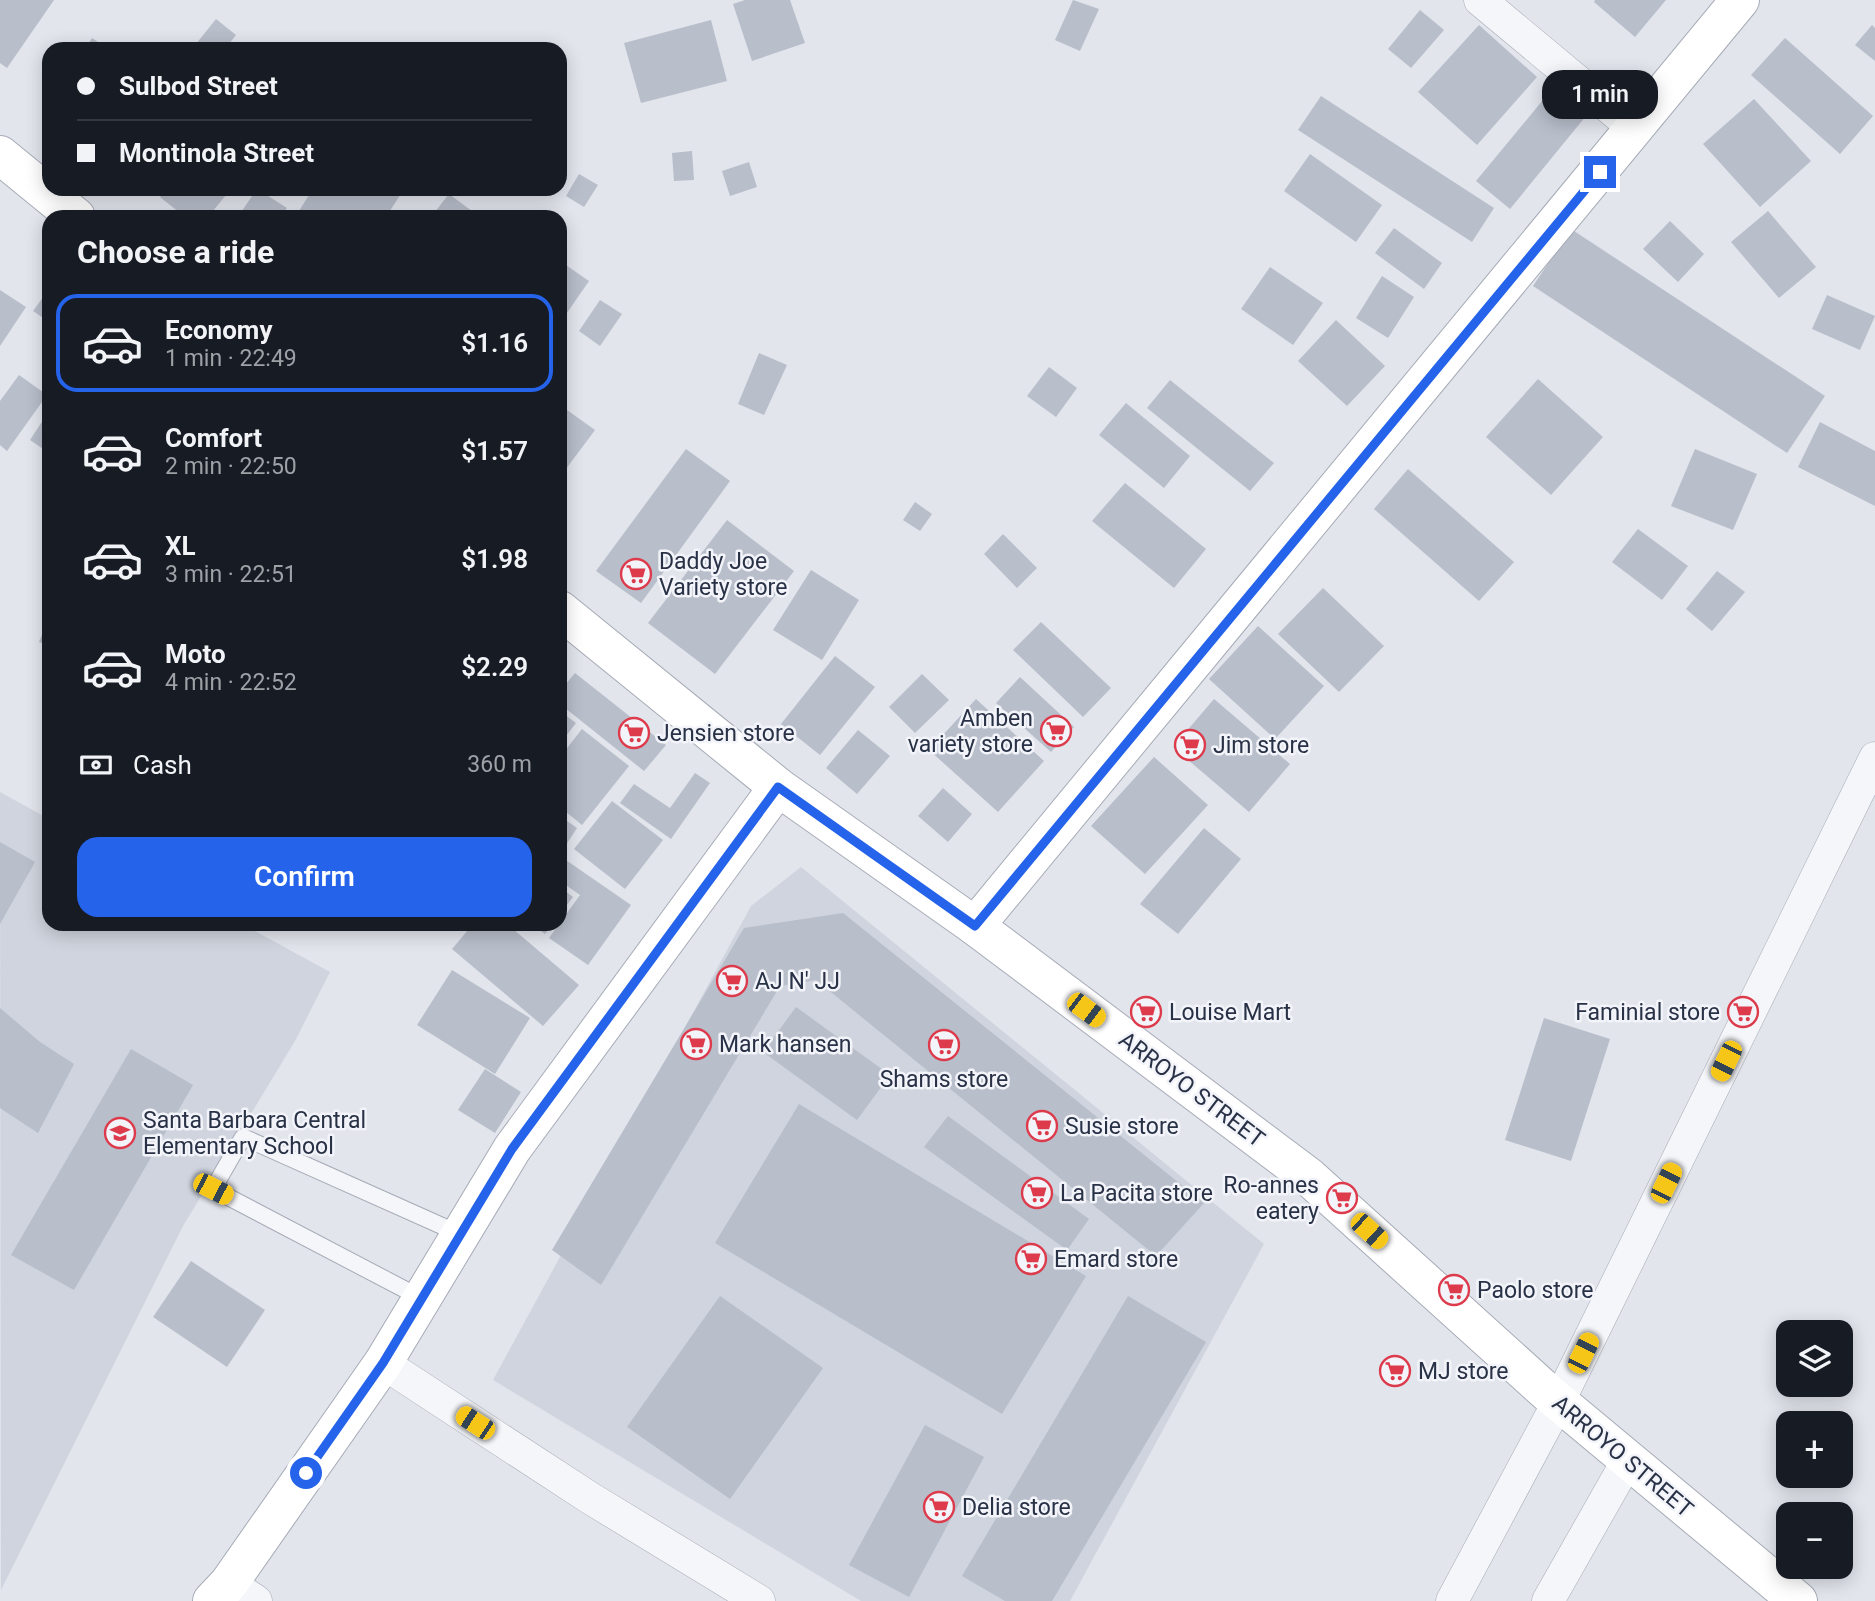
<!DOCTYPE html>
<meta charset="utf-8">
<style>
:root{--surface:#171b24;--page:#20242c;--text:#f1f3f6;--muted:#9ea1a6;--line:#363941;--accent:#2563eb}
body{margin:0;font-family:Roboto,sans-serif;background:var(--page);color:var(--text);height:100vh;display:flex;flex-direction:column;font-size:26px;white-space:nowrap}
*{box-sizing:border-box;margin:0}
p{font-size:23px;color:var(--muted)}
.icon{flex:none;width:38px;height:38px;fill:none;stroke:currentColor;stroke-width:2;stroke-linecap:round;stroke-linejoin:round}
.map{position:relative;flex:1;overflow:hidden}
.details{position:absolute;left:42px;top:210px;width:525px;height:721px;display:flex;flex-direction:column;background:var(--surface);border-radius:21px;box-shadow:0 4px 18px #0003}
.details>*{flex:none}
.banner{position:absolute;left:42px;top:42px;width:525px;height:154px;border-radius:21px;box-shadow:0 4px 18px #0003;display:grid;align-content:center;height:154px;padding:0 35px;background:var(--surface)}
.controls{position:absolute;left:1776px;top:1320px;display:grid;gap:14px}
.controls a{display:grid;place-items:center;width:77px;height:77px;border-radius:14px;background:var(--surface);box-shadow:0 4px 18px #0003;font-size:35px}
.end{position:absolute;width:32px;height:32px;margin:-16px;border:9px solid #2563eb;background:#fff;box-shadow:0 0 0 4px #fff}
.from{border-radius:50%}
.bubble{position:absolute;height:49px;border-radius:21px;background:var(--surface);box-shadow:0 4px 18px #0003;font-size:23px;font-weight:600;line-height:49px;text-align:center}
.car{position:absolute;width:21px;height:42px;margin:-21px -10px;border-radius:9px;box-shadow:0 0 5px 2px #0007;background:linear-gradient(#f5c518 24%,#345 0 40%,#f5c518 0 76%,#345 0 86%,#f5c518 0)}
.banner b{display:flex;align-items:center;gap:24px;height:66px;font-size:26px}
.banner b+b{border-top:2px solid var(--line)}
.banner i{width:18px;height:18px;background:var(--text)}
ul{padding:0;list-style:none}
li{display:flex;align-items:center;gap:21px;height:98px;margin:0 14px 10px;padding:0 21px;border:4px solid transparent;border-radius:21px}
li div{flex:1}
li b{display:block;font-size:26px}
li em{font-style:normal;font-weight:600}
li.current{border-color:var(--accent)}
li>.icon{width:63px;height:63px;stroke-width:1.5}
h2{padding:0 35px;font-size:32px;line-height:84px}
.pay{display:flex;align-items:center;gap:18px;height:77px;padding:0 35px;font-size:26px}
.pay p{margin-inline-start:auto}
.button{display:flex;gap:14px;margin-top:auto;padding:14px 35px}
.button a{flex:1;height:80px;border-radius:21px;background:var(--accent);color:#fff;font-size:28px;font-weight:600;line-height:80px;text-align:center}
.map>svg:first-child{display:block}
.built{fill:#cfd4de}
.building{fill:#b8beca}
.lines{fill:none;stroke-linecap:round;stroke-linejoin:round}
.lane-casing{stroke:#a6abb7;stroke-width:18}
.street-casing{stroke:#a6abb7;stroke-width:33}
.secondary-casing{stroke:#a6abb7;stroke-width:40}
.lane{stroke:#f5f6f9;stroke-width:16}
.street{stroke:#f5f6f9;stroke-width:32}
.secondary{stroke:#fff;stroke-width:38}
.route{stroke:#2563eb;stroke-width:9}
.labels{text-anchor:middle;stroke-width:5;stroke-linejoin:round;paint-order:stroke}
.poi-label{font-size:23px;fill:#283146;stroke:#f2f4f9;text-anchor:start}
.street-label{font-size:23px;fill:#283146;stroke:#f2f4f9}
</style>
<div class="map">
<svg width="1875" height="1601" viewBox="0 0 1875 1601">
<rect width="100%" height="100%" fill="#e2e5ec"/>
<g class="built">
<polygon points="0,792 49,819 49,924 242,924 330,972 295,1041 183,1226 1,1590"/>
<polygon points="801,867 1264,1244 1070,1601 861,1601 493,1380 751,906"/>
</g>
<g class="building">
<polygon points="0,0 54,0 7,68 0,63"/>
<polygon points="745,0 790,0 805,43 752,61 733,4"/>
<polygon points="1073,0 1099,9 1080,51 1055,40"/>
<polygon points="1595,0 1666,0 1635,37 1594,2"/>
<polygon points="1420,10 1444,30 1411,68 1388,49"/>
<polygon points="216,19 236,35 225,49 192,49"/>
<polygon points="711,20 727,81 641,103 624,43"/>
<polygon points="1479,25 1537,77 1477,145 1418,92"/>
<polygon points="1872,25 1875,28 1875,61 1855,45"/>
<polygon points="92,38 109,49 85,49"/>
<polygon points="1785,38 1873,116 1840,154 1751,75"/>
<polygon points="1552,89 1586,116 1510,209 1476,181"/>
<polygon points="1321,96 1494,208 1472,242 1298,130"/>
<polygon points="1754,99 1811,161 1760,207 1703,144"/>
<polygon points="692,151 694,180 674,181 672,153"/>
<polygon points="1310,154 1382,205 1356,242 1284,191"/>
<polygon points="749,162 757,187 730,196 722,171"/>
<polygon points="579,174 598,185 584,207 566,196"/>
<polygon points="167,189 231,189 208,217 185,217 160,197"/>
<polygon points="257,189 287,208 280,217 243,217 239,215"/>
<polygon points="313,189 404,189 386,217 295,217"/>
<polygon points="449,194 480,217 431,217"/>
<polygon points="1768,211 1816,267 1779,298 1731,242"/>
<polygon points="1670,221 1704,254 1678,282 1643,249"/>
<polygon points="1394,228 1442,263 1424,289 1375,253"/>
<polygon points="1571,229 1825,396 1787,453 1533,286"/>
<polygon points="560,261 589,281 560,323"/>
<polygon points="1270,267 1323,303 1293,345 1241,309"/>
<polygon points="1382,276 1414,297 1388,338 1356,318"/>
<polygon points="49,289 49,322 33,311"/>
<polygon points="0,290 26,307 0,346"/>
<polygon points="1827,295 1875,316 1860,350 1812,329"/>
<polygon points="600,300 622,314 600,346 579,331"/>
<polygon points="1336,320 1385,366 1347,406 1298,361"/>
<polygon points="759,353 787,365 764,415 738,404"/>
<polygon points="1049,367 1077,388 1056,417 1027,396"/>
<polygon points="19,375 47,395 7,451 0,445 0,401"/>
<polygon points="1538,379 1603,437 1551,495 1486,437"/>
<polygon points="1170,380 1274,463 1250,491 1147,408"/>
<polygon points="1126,403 1190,456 1164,488 1099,435"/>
<polygon points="560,405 595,430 560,477"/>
<polygon points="49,411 49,453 30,440"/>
<polygon points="1820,422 1875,451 1875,506 1798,467"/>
<polygon points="686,449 730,481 641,603 596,571"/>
<polygon points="1695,449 1757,474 1733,530 1671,506"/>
<polygon points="1408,469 1514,562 1479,601 1374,509"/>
<polygon points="1125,483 1206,549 1174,588 1092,521"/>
<polygon points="915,502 932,514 920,531 903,520"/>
<polygon points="727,520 794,571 715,674 648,623"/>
<polygon points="1638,529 1688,566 1662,600 1612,562"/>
<polygon points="1003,534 1037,568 1017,588 984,554"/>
<polygon points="811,570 859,600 822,660 773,630"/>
<polygon points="1717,571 1745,592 1712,631 1686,609"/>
<polygon points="1323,588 1384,646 1339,692 1278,634"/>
<polygon points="49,617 49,646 39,642"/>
<polygon points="1041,622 1111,688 1083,717 1013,650"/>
<polygon points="1258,626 1324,686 1275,739 1209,679"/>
<polygon points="835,656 875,687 820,755 781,724"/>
<polygon points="575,673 666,745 644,771 560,704 560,691"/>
<polygon points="922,674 949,700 915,733 889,707"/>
<polygon points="1020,677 1074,727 1051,752 996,703"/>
<polygon points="976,699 1044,761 998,812 929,750"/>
<polygon points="1214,699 1290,764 1249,812 1173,747"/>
<polygon points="560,711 576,723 560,744"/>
<polygon points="582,729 629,766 582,825 560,807 560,757"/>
<polygon points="858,730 890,756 857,794 826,768"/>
<polygon points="1154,757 1208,805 1145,874 1091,826"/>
<polygon points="695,773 710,783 671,839 620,803 634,784 670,808"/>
<polygon points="943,788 972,814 948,842 918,816"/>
<polygon points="612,801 663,840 625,889 574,849"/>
<polygon points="560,816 577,828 560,854"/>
<polygon points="1204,828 1241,859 1178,934 1140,904"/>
<polygon points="0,842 35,862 0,924"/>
<polygon points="560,856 631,905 588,965 549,938 580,895 560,881"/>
<polygon points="560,887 573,897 560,914"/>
<polygon points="843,913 1204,1203 1156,1256 816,980 780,986 601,1285 552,1250 744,928"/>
<polygon points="473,924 507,924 579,985 543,1026 452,949"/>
<polygon points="531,924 552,924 545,934"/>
<polygon points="452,970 530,1018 495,1074 417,1025"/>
<polygon points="796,1007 890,1075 857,1120 763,1052"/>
<polygon points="0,1008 40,1042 74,1064 38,1133 0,1108"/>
<polygon points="1544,1018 1610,1039 1571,1161 1505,1140"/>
<polygon points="131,1049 193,1085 74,1290 11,1255"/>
<polygon points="485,1069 521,1092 495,1133 458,1110"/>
<polygon points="799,1104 1086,1276 1002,1414 715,1243"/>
<polygon points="948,1116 1089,1219 1067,1250 924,1147"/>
<polygon points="191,1261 265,1310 227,1367 153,1317"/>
<polygon points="720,1296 823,1368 730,1499 627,1427"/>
<polygon points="1128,1296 1206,1342 1052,1601 1005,1601 962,1576"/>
<polygon points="925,1425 984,1457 909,1597 849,1565"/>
</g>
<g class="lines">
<g class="lane-casing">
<polyline id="lane" points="421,1298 213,1189 243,1137 460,1234"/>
</g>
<g class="street-casing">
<g id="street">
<polyline points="1480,0 1635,129"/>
<polyline points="383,1363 590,1498 759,1601"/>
<polyline points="229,1583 256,1601"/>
<polyline points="1452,1601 1559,1401 1875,758"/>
<polyline points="1548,1601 1628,1460"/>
</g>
</g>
<g class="secondary-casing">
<g id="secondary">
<polyline points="0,155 76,217"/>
<polyline points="560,610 778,787 975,926 1309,1177 1548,1393 1798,1601"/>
<polyline points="975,926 1740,0"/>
<polyline points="212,1601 229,1583 383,1363 512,1149 778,787"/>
</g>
</g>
<use href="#lane" class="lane"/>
<use href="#street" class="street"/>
<use href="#secondary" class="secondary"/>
</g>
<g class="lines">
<polyline class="route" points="306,1473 383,1363 512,1149 778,787 975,926 1600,172"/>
</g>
<defs>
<g id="supermarket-ring" transform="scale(1.575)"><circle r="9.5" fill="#f2f4f9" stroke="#dd3b4c" stroke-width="1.5"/><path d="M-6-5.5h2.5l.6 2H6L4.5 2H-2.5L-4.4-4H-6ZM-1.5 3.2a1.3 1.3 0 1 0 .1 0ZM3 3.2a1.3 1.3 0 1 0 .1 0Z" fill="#dd3b4c"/></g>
<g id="school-ring" transform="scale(1.575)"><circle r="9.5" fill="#f2f4f9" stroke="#dd3b4c" stroke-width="1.5"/><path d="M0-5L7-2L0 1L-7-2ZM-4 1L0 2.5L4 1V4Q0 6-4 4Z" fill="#dd3b4c"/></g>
</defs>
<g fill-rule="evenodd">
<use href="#supermarket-ring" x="636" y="574"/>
<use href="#supermarket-ring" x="1056" y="731"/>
<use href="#supermarket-ring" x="634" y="733"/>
<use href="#supermarket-ring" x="1190" y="745"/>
<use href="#supermarket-ring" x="732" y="981"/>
<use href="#supermarket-ring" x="1146" y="1012"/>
<use href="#supermarket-ring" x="1743" y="1012"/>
<use href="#supermarket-ring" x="696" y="1044"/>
<use href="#supermarket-ring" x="944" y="1045"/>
<use href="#supermarket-ring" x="1042" y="1126"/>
<use href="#school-ring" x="120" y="1133"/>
<use href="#supermarket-ring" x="1037" y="1193"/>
<use href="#supermarket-ring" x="1342" y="1198"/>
<use href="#supermarket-ring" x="1031" y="1259"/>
<use href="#supermarket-ring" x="1454" y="1290"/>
<use href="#supermarket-ring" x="1395" y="1371"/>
<use href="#supermarket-ring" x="939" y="1507"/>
</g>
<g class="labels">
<g class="poi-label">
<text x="659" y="569">Daddy Joe<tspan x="659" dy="26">Variety store</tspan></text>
<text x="1033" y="726" text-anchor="end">Amben<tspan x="1033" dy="26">variety store</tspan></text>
<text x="657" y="741">Jensien store</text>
<text x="1213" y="753">Jim store</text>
<text x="755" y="989">AJ N' JJ</text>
<text x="1169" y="1020">Louise Mart</text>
<text x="1720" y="1020" text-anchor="end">Faminial store</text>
<text x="719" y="1052">Mark hansen</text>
<text x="944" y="1087" text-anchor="middle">Shams store</text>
<text x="143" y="1128">Santa Barbara Central<tspan x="143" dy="26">Elementary School</tspan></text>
<text x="1065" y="1134">Susie store</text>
<text x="1319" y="1193" text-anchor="end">Ro-annes<tspan x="1319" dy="26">eatery</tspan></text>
<text x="1060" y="1201">La Pacita store</text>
<text x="1054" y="1267">Emard store</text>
<text x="1477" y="1298">Paolo store</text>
<text x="1418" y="1379">MJ store</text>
<text x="962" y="1515">Delia store</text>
</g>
<g class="street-label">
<text transform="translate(1192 1089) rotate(37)" y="8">ARROYO STREET</text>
<text transform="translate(1623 1456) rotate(40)" y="8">ARROYO STREET</text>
</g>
</g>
</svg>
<div class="controls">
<a><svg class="icon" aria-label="layers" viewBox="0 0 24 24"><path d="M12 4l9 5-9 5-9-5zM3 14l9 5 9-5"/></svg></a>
<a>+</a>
<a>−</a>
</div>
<i class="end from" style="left:306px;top:1473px"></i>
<i class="end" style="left:1600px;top:172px"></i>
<div class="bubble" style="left:1542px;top:70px;width:116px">1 min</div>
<i class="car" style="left:1086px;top:1010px;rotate:127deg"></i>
<i class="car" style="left:1726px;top:1061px;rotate:206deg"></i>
<i class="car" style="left:1666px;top:1183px;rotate:26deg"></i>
<i class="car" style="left:213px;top:1189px;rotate:117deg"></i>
<i class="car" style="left:1369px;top:1231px;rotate:132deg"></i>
<i class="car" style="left:1583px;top:1353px;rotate:26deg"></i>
<i class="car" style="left:475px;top:1423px;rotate:303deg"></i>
<div class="banner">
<b><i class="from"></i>Sulbod Street</b>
<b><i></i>Montinola Street</b>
</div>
<section class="details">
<h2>Choose a ride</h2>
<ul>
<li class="current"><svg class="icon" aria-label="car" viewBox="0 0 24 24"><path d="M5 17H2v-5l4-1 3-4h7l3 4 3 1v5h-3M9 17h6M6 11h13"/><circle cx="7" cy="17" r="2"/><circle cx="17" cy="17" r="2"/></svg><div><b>Economy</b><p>1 min · 22:49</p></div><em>$1.16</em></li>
<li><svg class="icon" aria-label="car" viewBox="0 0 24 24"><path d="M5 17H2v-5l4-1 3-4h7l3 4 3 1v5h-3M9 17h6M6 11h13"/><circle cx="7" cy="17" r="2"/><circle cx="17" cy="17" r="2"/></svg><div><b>Comfort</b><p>2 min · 22:50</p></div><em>$1.57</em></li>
<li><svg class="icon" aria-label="car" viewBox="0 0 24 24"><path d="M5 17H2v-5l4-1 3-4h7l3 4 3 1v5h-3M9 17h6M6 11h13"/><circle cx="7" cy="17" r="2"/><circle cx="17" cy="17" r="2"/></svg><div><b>XL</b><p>3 min · 22:51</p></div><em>$1.98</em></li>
<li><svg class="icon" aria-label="car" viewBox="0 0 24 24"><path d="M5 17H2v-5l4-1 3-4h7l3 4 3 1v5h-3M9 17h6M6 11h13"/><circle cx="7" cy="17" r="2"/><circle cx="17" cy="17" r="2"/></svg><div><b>Moto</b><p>4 min · 22:52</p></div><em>$2.29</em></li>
</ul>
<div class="pay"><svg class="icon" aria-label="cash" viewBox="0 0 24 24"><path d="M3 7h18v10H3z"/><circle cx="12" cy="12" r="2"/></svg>Cash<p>360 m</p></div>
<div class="button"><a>Confirm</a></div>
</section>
</div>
